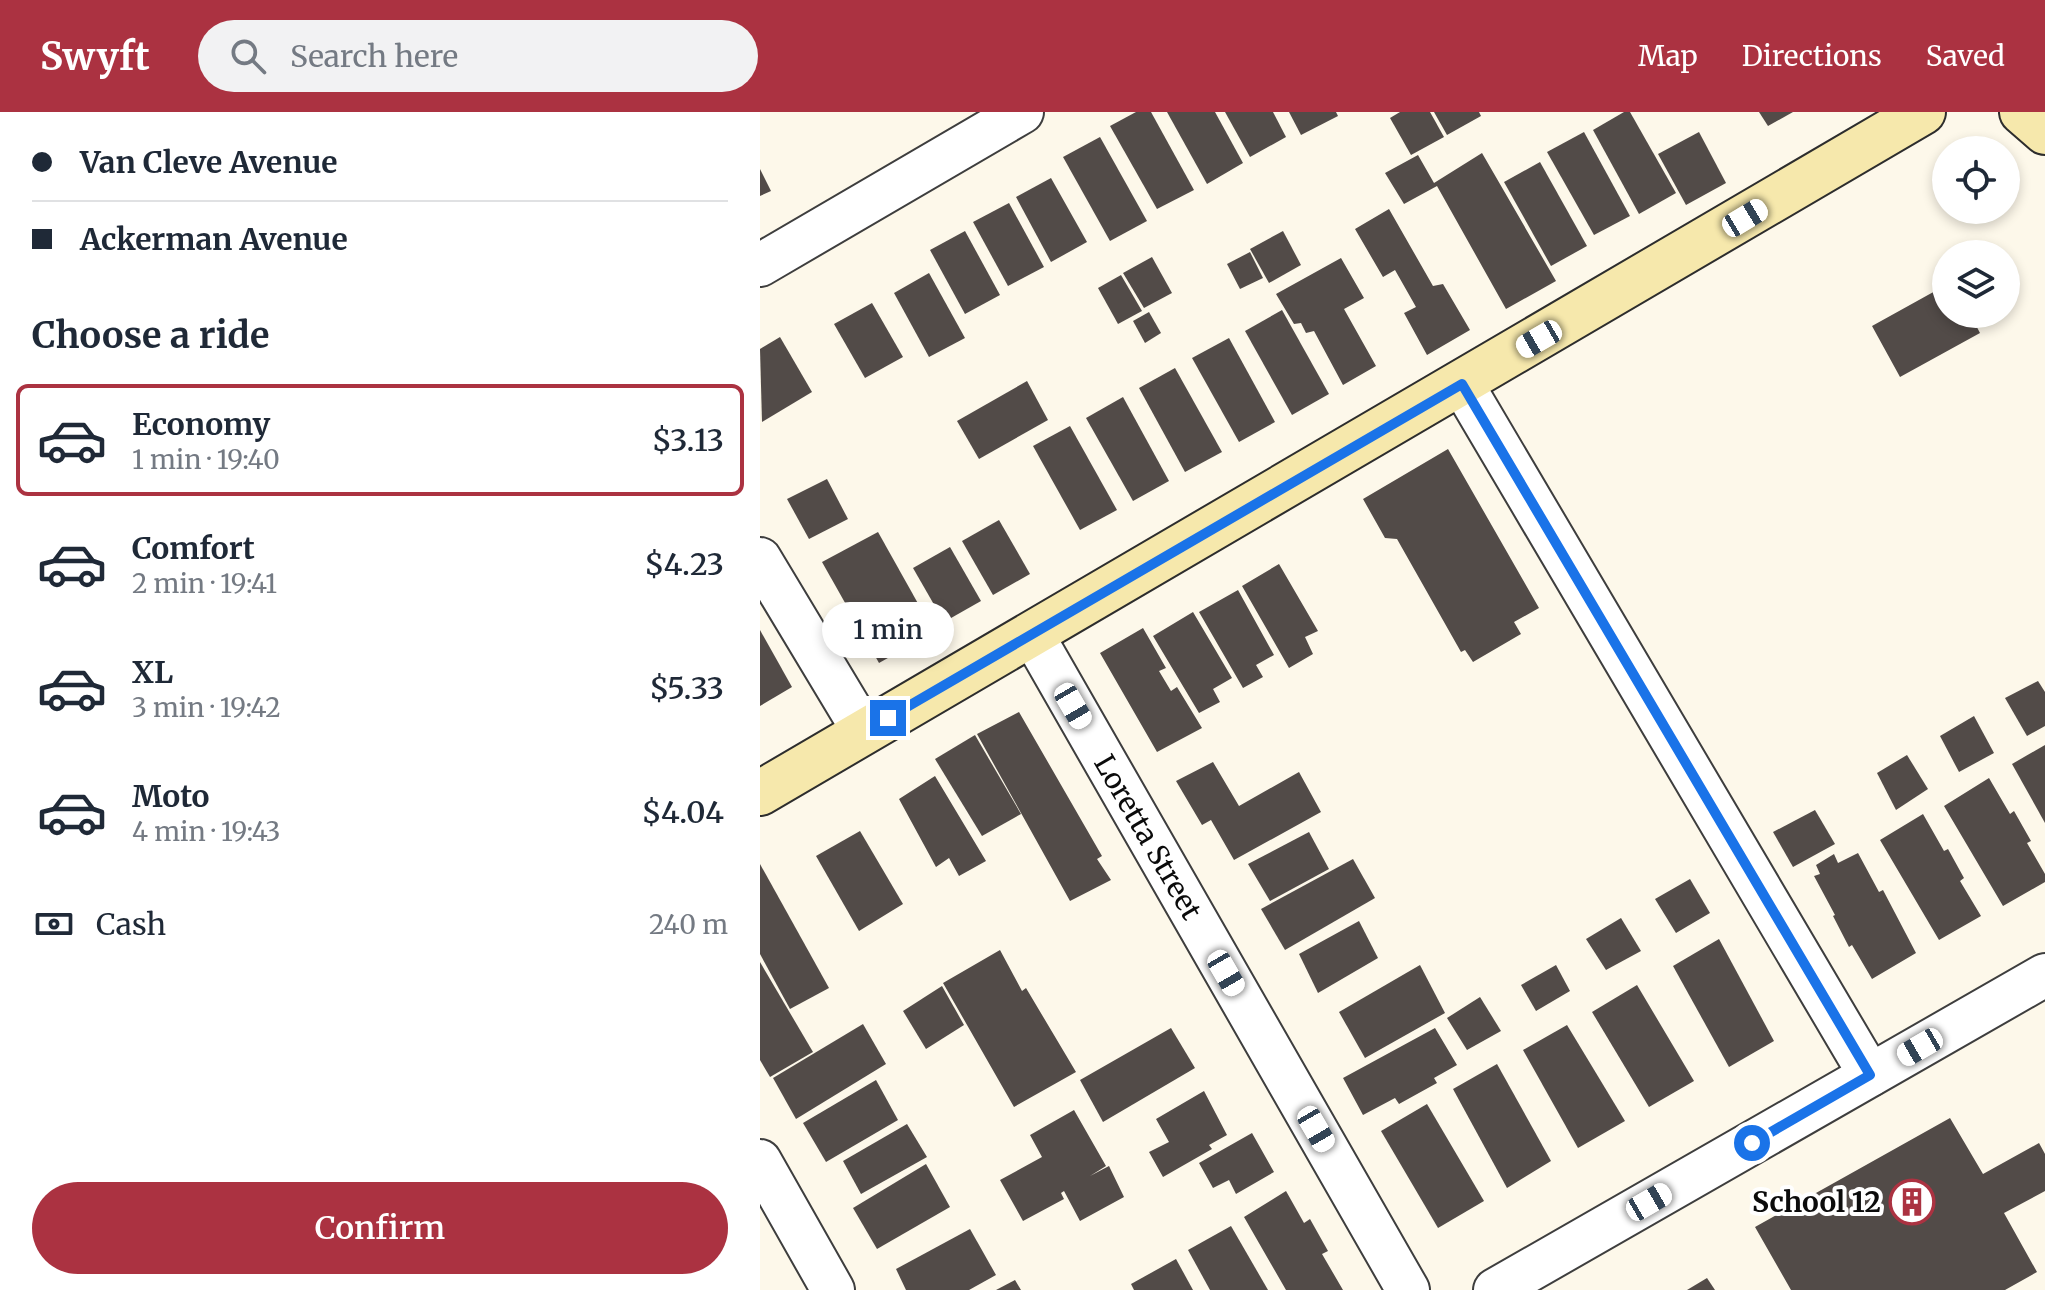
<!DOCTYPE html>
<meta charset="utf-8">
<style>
:root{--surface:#fff;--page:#f2f2f3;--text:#1f2937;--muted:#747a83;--line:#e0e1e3;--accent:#ab3241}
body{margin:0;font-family:Merriweather,serif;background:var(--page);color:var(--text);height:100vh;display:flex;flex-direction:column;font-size:30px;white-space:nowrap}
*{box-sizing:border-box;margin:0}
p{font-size:26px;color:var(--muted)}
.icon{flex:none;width:44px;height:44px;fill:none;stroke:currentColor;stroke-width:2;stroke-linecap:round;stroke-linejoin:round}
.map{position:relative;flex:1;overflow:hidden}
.details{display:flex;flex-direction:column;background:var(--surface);width:760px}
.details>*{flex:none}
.banner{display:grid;align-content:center;height:176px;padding:0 32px;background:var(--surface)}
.controls{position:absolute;left:1172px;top:24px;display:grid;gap:16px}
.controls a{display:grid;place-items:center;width:88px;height:88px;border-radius:50%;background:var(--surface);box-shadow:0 4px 12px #0003;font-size:40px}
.end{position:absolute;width:36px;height:36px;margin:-18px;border:10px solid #1a73e8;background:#fff;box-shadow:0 0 0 4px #fff}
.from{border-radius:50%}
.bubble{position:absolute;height:56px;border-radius:28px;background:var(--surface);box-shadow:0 4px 12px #0003;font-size:26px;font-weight:600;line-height:56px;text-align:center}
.car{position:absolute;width:24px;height:48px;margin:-24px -12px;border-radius:10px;box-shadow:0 0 6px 2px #0007;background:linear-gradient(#fff 24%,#345 0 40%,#fff 0 76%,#345 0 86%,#fff 0)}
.banner b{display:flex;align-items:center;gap:28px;height:76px;font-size:30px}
.banner b+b{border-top:2px solid var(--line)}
.banner i{width:20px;height:20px;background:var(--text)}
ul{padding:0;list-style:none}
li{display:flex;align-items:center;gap:24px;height:112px;margin:0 16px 12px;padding:0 16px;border:4px solid transparent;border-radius:12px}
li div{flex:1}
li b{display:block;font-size:30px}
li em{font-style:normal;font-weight:600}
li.active{border-color:var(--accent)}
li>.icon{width:72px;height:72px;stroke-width:1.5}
h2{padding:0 32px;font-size:36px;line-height:96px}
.pay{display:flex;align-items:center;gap:20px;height:88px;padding:0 32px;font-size:30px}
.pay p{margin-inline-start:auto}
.action{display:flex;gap:16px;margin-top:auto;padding:16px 32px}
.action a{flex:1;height:92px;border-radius:48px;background:var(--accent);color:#fff;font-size:32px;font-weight:600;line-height:92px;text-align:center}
header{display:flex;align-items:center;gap:48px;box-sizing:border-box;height:112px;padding:0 40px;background:var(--accent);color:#fff}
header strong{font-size:38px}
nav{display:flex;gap:44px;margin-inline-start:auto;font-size:28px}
.search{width:560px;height:72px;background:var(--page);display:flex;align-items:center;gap:20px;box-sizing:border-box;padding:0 28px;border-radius:44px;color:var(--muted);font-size:30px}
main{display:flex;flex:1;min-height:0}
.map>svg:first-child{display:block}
.building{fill:#524b48}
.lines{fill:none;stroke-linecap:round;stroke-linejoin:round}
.street-casing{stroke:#3e3e3e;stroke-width:46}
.secondary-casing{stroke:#2d2d2d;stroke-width:48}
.street{stroke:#fff;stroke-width:42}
.secondary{stroke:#f6e8ac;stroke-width:44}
.route{stroke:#1a73e8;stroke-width:10}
.labels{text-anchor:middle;stroke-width:8;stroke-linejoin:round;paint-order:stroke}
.street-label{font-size:28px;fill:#0b0b0b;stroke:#fff}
.poi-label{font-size:28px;font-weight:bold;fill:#0b0b0b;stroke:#fff;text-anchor:end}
</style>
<header>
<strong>Swyft</strong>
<div class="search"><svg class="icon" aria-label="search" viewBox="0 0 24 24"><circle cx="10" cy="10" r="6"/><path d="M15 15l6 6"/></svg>Search here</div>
<nav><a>Map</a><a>Directions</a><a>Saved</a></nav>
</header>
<main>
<section class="details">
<div class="banner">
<b><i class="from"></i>Van Cleve Avenue</b>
<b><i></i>Ackerman Avenue</b>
</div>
<h2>Choose a ride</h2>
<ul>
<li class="active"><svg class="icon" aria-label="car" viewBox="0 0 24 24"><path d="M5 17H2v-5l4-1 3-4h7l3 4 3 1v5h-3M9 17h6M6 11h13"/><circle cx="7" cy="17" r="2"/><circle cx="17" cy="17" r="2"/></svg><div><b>Economy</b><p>1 min · 19:40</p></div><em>$3.13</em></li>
<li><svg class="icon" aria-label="car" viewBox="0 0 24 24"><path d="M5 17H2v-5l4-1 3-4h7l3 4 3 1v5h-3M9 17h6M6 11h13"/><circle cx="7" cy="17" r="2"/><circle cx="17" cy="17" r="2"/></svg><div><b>Comfort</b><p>2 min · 19:41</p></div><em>$4.23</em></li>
<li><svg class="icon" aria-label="car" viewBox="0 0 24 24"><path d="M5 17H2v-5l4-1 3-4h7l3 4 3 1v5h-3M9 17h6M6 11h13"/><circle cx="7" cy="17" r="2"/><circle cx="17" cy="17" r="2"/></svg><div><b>XL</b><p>3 min · 19:42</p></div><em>$5.33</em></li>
<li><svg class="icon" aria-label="car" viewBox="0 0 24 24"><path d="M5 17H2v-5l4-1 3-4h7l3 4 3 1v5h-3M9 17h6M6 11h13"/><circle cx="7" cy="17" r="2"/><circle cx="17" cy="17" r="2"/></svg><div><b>Moto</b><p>4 min · 19:43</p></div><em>$4.04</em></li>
</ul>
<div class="pay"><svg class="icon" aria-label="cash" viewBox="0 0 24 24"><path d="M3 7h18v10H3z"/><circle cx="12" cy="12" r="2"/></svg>Cash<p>240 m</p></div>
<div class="action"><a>Confirm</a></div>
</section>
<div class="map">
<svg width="1285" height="1178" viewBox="0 0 1285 1178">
<rect width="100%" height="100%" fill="#fdf8ea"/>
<g class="building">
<polygon points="376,0 391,0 434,78 397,97 350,14"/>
<polygon points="407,0 455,0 483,51 447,72"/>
<polygon points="465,0 513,0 526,25 490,45"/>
<polygon points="529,0 576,0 578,4 541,23"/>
<polygon points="640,0 670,0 684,25 651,43 630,6"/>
<polygon points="674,0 719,0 721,4 687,23"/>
<polygon points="864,0 870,0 916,81 879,102 833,18"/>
<polygon points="999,0 1033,0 1008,14"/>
<polygon points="824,20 870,104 834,123 787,40"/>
<polygon points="939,20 966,71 926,93 898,42"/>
<polygon points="340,25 387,109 350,129 303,45"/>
<polygon points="722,41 796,169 746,197 677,74 644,92 625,61 658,43 674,71"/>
<polygon points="780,50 827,134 791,154 744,70"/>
<polygon points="0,57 11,79 0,84"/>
<polygon points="291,66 327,130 291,150 256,85"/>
<polygon points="249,91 284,155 248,174 213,110"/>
<polygon points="629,97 673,174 683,172 710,218 667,243 644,201 656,195 635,158 623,165 595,117"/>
<polygon points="205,119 240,183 205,202 170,138"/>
<polygon points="523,119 541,153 509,171 490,137"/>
<polygon points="490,140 503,166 480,177 467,152"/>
<polygon points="392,145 412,181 384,196 363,161"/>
<polygon points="581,146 604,186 584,197 616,254 583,273 554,219 546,221 541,211 534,212 516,182"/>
<polygon points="169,161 205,226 169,245 134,181"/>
<polygon points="361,163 382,199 358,212 338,176"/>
<polygon points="1186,173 1186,202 1210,202 1220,221 1140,265 1112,214"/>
<polygon points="112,191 143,245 105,266 74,212"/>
<polygon points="522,198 569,282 532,303 485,219"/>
<polygon points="389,200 401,221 385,231 373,209"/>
<polygon points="20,225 52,280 2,310 0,237"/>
<polygon points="469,226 515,310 479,330 432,246"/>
<polygon points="415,256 462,340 425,360 379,276"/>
<polygon points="267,269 288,308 219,347 197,309"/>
<polygon points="363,285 409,369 373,389 326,306"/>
<polygon points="310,314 357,398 320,418 273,334"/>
<polygon points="688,337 779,496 754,510 761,522 713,550 705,538 701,540 637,427 625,426 603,387"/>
<polygon points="67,367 88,407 49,427 27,387"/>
<polygon points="239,408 270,462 233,483 202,429"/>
<polygon points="118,420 174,520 119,551 62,450"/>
<polygon points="190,435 221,489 184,510 153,456"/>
<polygon points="519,452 558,519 545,525 553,542 529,556 482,474"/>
<polygon points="478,478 514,543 496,553 503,565 483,576 439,500"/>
<polygon points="433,500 472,566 453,577 460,590 439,601 393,524"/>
<polygon points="383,516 406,556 399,559 411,579 417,575 442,616 397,640 340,541"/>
<polygon points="0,518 32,575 0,594"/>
<polygon points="1278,569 1285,580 1285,614 1267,624 1245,586"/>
<polygon points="259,600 342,744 337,747 351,768 310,789 217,622"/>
<polygon points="1214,604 1234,641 1199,660 1180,624"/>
<polygon points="215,623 261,702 222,724 175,647"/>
<polygon points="1285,633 1285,711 1252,652"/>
<polygon points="1147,643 1168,677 1136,698 1117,661"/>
<polygon points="453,650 479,694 539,660 561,700 474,748 451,708 442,713 416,669"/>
<polygon points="175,664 226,749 199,764 189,746 176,755 139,687"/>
<polygon points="1229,666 1250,702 1254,699 1271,729 1267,731 1285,762 1285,770 1243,794 1184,694"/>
<polygon points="1055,698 1075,732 1033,755 1013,720"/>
<polygon points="1163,702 1184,739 1188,737 1204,766 1200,769 1221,804 1179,828 1120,728"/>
<polygon points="100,719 143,792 99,819 56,744"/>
<polygon points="549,720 569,757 510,789 488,752"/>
<polygon points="1098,741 1119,780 1123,778 1156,841 1112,867 1092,833 1089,835 1073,804 1075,803 1054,764 1060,762 1056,753 1074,742 1078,751"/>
<polygon points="593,747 615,786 525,838 501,797"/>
<polygon points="0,752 69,876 30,897 0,842"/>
<polygon points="930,767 950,801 916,821 895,787"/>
<polygon points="861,806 881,839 846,858 826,827"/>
<polygon points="599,809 618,846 558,881 539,842"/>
<polygon points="959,827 1014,929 969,955 913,854"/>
<polygon points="240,838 262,879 266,876 316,960 254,995 183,871"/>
<polygon points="0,850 53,940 10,965 0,948"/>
<polygon points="660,853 685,901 605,946 579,900"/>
<polygon points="796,853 810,879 776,899 761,873"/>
<polygon points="877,873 934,969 889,995 832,900"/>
<polygon points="182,874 204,913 166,937 143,899"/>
<polygon points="720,885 741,919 707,938 687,906"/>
<polygon points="103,912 126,952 36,1007 13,966"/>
<polygon points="807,913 865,1009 818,1036 763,938"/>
<polygon points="411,916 435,956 343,1010 320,968"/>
<polygon points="675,916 697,953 674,966 677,971 639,992 635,986 603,1003 583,966"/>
<polygon points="737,952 791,1049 747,1076 693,977"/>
<polygon points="116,968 138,1008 66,1050 43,1011"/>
<polygon points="444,979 467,1023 449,1033 452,1037 403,1065 389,1040 409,1030 396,1007"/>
<polygon points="667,992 724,1089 678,1116 621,1019"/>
<polygon points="314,998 346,1054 330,1064 349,1054 364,1085 320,1109 304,1079 301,1081 304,1087 263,1109 240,1068 282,1045 270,1023"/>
<polygon points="1190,1006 1223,1062 1279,1031 1285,1042 1285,1079 1244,1101 1277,1160 1245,1178 1031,1178 995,1115"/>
<polygon points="147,1012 167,1045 101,1082 83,1049"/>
<polygon points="492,1021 514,1060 476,1082 469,1068 453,1076 439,1051"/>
<polygon points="166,1052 190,1095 117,1137 93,1096"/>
<polygon points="526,1079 544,1111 550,1107 568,1139 562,1142 583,1178 526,1178 484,1105"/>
<polygon points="471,1114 508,1178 450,1178 428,1138"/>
<polygon points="210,1117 236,1163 209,1178 146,1178 136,1157"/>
<polygon points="416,1147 433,1178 374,1178 371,1172"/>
<polygon points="947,1166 955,1178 927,1178"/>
<polygon points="255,1168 261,1178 236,1178"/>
</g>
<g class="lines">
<g class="street-casing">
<g id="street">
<polyline points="0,153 262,0"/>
<polyline points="702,272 1110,963"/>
<polyline points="0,447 104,620"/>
<polyline points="272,522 648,1178"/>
<polyline points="0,1049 73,1178"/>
<polyline points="735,1178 1285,863"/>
</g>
</g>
<g class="secondary-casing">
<g id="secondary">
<polyline points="1262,0 1285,20"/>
<polyline points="0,681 1163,0"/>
</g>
</g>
<use href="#street" class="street"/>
<use href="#secondary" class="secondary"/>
</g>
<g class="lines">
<polyline class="route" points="128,606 702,272 1110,963 992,1031"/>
</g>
<defs>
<g id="building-ring" transform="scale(2.3)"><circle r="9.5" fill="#fff" stroke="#ab3241" stroke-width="1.5"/><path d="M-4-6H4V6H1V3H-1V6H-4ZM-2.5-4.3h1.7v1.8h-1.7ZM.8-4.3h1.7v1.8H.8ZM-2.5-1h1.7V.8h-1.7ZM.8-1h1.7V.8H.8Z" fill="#ab3241"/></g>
</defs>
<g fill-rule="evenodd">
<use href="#building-ring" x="1152" y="1090"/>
</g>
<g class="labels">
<g class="street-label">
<text transform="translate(388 725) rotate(60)" y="10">Loretta Street</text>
</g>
<g class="poi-label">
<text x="1121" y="1100">School 12</text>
</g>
</g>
</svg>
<div class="controls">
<a><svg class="icon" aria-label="locate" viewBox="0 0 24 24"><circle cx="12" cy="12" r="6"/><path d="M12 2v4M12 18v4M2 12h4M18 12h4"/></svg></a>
<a><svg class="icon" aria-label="layers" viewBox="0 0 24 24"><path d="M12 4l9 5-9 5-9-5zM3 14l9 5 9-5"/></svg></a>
</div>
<i class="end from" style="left:992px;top:1031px"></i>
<i class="end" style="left:128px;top:606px"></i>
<div class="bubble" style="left:62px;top:490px;width:132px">1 min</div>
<i class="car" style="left:985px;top:106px;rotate:59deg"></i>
<i class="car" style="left:779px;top:227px;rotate:240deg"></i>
<i class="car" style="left:313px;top:594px;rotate:150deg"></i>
<i class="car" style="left:466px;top:861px;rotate:150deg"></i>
<i class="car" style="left:1160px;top:935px;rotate:240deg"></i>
<i class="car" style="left:556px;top:1017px;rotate:150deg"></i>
<i class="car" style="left:889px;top:1090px;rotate:60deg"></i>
</div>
</main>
